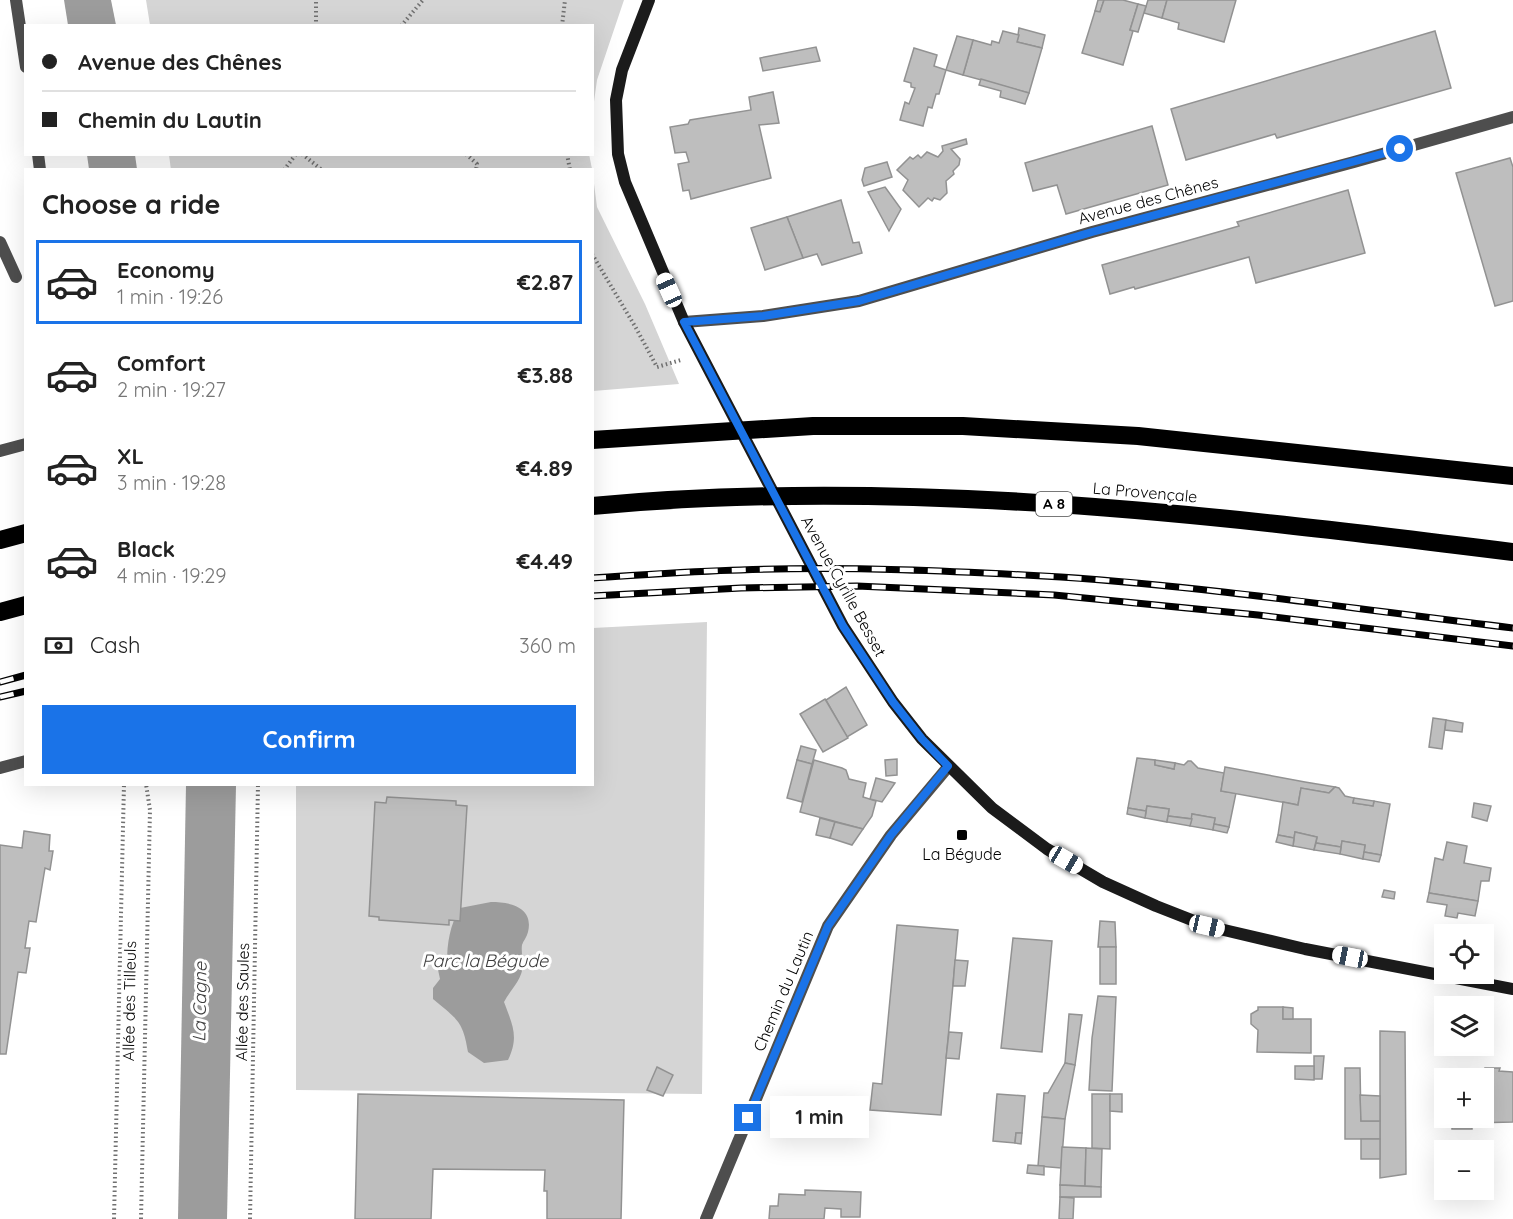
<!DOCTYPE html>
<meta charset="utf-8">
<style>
:root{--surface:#fff;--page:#f2f2f2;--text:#222;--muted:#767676;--line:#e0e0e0;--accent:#1a73e8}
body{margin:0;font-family:Quicksand,sans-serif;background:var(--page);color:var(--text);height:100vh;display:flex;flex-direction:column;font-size:22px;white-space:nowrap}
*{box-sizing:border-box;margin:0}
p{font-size:20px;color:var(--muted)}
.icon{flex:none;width:33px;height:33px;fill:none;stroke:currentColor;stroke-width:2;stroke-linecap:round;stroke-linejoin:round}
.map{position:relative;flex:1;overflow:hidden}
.panel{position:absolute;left:24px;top:168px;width:570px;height:618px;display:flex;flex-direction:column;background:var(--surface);border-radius:0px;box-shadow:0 6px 24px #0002}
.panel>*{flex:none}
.hud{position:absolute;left:24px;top:24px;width:570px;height:132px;border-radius:0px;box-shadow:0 6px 24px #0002;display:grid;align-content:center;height:132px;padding:0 18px;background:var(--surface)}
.fabs{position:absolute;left:1434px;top:924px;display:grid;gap:12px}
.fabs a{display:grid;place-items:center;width:60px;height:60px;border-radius:0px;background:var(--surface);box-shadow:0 6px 24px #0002;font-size:30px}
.end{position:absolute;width:27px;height:27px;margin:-14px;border:8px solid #1a73e8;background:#fff;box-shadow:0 0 0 3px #fff}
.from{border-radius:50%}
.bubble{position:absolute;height:42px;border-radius:0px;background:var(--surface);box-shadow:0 6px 24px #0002;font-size:20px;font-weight:800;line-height:42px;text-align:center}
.car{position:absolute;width:18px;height:36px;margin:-18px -9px;border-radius:8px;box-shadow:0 0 4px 2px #0007;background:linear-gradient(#fff 24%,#345 0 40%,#fff 0 76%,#345 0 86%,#fff 0)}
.hud b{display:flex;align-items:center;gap:21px;height:57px;font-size:22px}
.hud b+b{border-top:2px solid var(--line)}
.hud i{width:15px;height:15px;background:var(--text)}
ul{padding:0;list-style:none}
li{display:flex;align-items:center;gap:18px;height:84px;margin:0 12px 9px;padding:0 6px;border:3px solid transparent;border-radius:0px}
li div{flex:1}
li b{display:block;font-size:22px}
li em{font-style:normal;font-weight:800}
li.current{border-color:var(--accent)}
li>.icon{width:54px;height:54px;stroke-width:1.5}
h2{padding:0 18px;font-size:27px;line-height:72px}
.pay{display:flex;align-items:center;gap:15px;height:66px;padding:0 18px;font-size:22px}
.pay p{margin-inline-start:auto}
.button{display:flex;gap:12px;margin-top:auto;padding:12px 18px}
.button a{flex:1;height:69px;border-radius:0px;background:var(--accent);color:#fff;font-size:24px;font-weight:800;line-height:69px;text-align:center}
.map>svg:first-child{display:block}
.green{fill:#d5d5d5}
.water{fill:#9c9c9c}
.building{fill:#bebebe;stroke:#929292;stroke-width:1.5}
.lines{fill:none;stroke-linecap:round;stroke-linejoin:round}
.path{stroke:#707070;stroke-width:4;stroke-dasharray:1.5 3;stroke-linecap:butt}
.service{stroke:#4e4e4e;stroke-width:12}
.minor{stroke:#4e4e4e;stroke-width:12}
.secondary{stroke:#1b1b1b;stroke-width:12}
.motorway{stroke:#000;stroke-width:18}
.rail-casing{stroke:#000;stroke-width:7}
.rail{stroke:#fff;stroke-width:4.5;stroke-dasharray:14;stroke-linecap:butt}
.route{stroke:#1a73e8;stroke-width:8}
.poi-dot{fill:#000;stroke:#fff;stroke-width:2}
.labels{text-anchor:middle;stroke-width:6;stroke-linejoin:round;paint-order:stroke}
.shield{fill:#fff;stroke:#4c4c4c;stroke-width:1.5}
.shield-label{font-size:15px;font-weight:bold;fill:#000}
.street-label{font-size:16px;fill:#000;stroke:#fff}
.poi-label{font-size:16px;fill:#000;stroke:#fff}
.water-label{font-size:18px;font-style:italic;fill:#3d3d3d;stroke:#fff}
</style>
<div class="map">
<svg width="1513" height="1219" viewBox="0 0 1513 1219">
<rect width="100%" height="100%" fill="#fff"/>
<g class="green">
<polygon points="146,0 624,0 597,80 593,109 592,26 150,25"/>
<polygon points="589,154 592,169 171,170 169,155"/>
<polygon points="593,176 597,207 645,304 679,384 593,391"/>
<polygon points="707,622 702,1094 296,1090 296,785 592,784 593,628"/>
</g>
<g class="water">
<polygon points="64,0 111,0 116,25 68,25"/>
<polygon points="87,155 135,155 137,169 89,169"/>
<polygon points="186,785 236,785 227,1219 178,1219"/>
<path d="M 491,902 C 510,902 534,907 528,932 C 527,937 523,941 522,945 C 521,951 523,958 523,965 C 522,980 511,989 504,1002 C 513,1026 519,1037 508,1060 L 484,1063 L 468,1052 C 463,1021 457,1019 433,999 L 433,988 L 440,979 L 437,965 L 447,963 C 447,943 450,925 460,908 Z"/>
</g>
<g class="building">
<polygon points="1098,0 1104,0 1100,12 1095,11"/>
<polygon points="1104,0 1123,0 1138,4 1130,30 1133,31 1123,65 1082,53 1095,11 1100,12"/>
<polygon points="1148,0 1167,0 1162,18 1144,13"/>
<polygon points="1167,0 1236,0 1224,42 1178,29 1179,23 1162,18"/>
<polygon points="1138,4 1146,6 1138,32 1130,30"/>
<polygon points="1019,28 1045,35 1042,48 1017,42"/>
<polygon points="1003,31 1019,35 1017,42 1042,48 1029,93 963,75 973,40 991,45 992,41 999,43"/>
<polygon points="1435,31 1451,88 1277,138 1275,134 1186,160 1171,109"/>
<polygon points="957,36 973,40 963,75 946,70"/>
<polygon points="816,47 820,61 763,71 760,58"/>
<polygon points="914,48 937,55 934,66 946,70 939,94 936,94 932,108 928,107 923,126 900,120 905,102 909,104 915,88 911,87 911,83 904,81"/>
<polygon points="981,79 1029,93 1025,104 1000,97 1001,91 979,85"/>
<polygon points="773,92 779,123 759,125 771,178 691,199 689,190 683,191 678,164 689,162 686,152 675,153 670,127 688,124 690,120 751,110 749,97"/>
<polygon points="1152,126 1168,185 1066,214 1057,185 1033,191 1025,163"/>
<polygon points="966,139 967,144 951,149 960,159 959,165 953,171 954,174 946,181 947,193 940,200 934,198 932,201 928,198 919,207 903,190 908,180 897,170 910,157 913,159 918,155 921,158 927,152 938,157 943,151 942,146"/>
<polygon points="1510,158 1513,167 1513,301 1495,306 1456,173"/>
<polygon points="887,162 892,177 864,186 862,180 865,168"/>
<polygon points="885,187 901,209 889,231 868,192"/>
<polygon points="1348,190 1365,253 1256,283 1249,257 1135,289 1134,287 1110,294 1102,265 1239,226 1237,222"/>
<polygon points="841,200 853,243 859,242 862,253 822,265 817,254 803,258 787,217"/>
<polygon points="787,217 803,258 765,270 751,228"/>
<polygon points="846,687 867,725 847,737 826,700"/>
<polygon points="825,699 848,738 823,752 800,714"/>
<polygon points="1433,718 1446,720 1442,749 1429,747"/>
<polygon points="1446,720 1463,723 1462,732 1445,730"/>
<polygon points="801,746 816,750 812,764 797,760"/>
<polygon points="1137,758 1155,760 1155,765 1174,769 1175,763 1184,765 1188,761 1191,761 1198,768 1224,773 1221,791 1236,793 1229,827 1214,824 1215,818 1192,814 1192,819 1168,816 1169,809 1147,806 1146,811 1128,808"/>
<polygon points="897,759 897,775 886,776 885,760"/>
<polygon points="797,760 812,764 802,802 787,798"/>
<polygon points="814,760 842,768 846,770 849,779 866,783 863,797 876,801 872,816 863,829 800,812"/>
<polygon points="1155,760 1175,763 1174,769 1155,765"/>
<polygon points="1225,767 1305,782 1335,787 1329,793 1301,788 1298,805 1221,791"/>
<polygon points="876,778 895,783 882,802 870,799"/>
<polygon points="1335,787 1339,788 1345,796 1354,798 1353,803 1373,806 1374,801 1390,804 1381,855 1364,852 1365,845 1342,841 1341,847 1316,843 1317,837 1295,832 1294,838 1278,835 1283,802 1298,805 1301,788 1329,793"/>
<polygon points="387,797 456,801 456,805 467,806 460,921 449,920 449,925 379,920 379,917 369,916 375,802 386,803"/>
<polygon points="1354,798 1374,801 1373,806 1353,803"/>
<polygon points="1474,803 1491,806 1487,821 1472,817"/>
<polygon points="1147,806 1169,809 1167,822 1145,818"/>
<polygon points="1128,808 1146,811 1145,818 1127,814"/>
<polygon points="1192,814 1215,818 1213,830 1190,826"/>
<polygon points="1168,816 1192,819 1190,826 1167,822"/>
<polygon points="820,818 835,822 830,838 816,835"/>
<polygon points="835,822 863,829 852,845 830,838"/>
<polygon points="1214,824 1229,827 1227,833 1213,830"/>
<polygon points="24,831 50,835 49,851 53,851 50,870 45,868 36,922 29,921 25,948 30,948 26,973 18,972 6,1054 0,1054 0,845 22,848"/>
<polygon points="1295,832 1317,837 1314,850 1293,846"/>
<polygon points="1278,835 1294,838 1293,846 1276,842"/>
<polygon points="1342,841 1365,845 1363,859 1340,854"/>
<polygon points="1447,842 1467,846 1464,863 1491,868 1489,881 1481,881 1478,901 1429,893 1435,858 1443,860"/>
<polygon points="1316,843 1341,847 1340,854 1314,850"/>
<polygon points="1364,852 1381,855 1379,862 1363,859"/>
<polygon points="1384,890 1395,892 1394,899 1382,897"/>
<polygon points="1429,893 1478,901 1475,916 1458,913 1457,918 1445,916 1447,905 1427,902"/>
<polygon points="1100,921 1115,922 1116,947 1098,947"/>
<polygon points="897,925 958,930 941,1115 870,1110 873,1083 882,1084"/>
<polygon points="1013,938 1052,941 1042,1052 1001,1048"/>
<rect x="1100" y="947" width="16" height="37"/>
<polygon points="955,960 968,961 965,986 953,986"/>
<polygon points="1098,996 1116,997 1112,1091 1089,1090 1092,1038"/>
<polygon points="1258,1007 1283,1007 1283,1019 1311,1019 1311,1053 1257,1052 1258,1030 1251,1024 1251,1014 1258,1010"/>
<polygon points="1283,1007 1293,1008 1293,1019 1283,1019"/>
<polygon points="1069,1014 1082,1015 1075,1065 1065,1063"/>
<polygon points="1380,1031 1405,1032 1406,1174 1380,1178"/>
<polygon points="949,1032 962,1033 959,1059 946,1058"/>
<polygon points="1314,1056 1324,1056 1322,1079 1314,1079"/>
<polygon points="1065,1063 1075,1065 1065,1119 1042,1117 1044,1093 1048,1093"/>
<polygon points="1295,1066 1314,1066 1314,1080 1295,1079"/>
<polygon points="657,1067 673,1075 663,1096 647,1090"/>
<polygon points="1345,1068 1360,1068 1361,1121 1380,1121 1380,1139 1345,1139"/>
<polygon points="1485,1068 1500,1068 1499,1071 1513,1072 1513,1122 1472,1123 1472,1129 1452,1129 1452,1118 1484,1118 1484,1078 1444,1078 1444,1117 1439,1117 1438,1071 1485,1072"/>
<polygon points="358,1094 624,1100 621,1219 547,1219 547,1191 544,1191 545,1170 433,1169 431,1219 355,1219"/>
<polygon points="997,1094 1025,1096 1022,1133 1016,1133 1015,1143 993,1141"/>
<polygon points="1092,1094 1110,1094 1110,1149 1092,1148"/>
<polygon points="1110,1094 1122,1094 1122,1112 1110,1111"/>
<polygon points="1360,1095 1380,1096 1380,1121 1361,1121"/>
<polygon points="1042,1117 1065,1119 1061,1168 1038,1166"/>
<polygon points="1016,1133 1022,1133 1021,1144 1015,1143"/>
<rect x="1361" y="1139" width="19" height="20"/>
<polygon points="1062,1147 1086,1148 1085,1186 1060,1185"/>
<polygon points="1086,1148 1102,1149 1101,1187 1085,1186"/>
<polygon points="1028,1165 1044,1166 1044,1175 1027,1173"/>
<polygon points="1060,1185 1101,1187 1101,1197 1060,1197"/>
<polygon points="805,1190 861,1192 860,1217 841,1217 841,1209 825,1208 824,1219 769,1219 770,1206 778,1206 779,1194 805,1195"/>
<polygon points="1060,1197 1074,1198 1073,1219 1059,1219"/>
</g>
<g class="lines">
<g class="path">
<polyline points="316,26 316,0"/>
<polyline points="401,26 423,0"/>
<polyline points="562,26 565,0"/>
<polyline points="302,154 322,170"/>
<polyline points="466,154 477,164 476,170"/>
<polyline points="567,154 570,170"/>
<polyline points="284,170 296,154"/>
<polyline points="592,254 636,328 657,367 681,360"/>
<polyline points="114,1219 124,784"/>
<polyline points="141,1219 150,810 146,784"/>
<polyline points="250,1219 258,784"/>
</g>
<polyline class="service" points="0,242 16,277"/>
<g class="minor">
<polyline points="16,0 26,67"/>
<polyline points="38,154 40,170"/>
<polyline points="684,322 763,316 859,301 1092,232 1354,162 1513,117"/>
<polyline points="0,451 26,444"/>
<polyline points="0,768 26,761"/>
<polyline points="706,1219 828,926 891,835 948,767"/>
</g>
<polyline class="secondary" points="649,0 622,70 616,100 618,154 625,182 684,322 843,626 893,702 922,739 992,808 1047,849 1103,882 1156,906 1207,926 1305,949 1513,989"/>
<g class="motorway">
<polyline points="592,440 813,426 963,426 1138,436 1513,476"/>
<path d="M 592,506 C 900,477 1208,514 1513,552"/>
<polyline points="0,540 26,533"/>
<polyline points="0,612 26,605"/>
</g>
<g class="rail-casing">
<g id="rail">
<path d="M 592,578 C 642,575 691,571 741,570 C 847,566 955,571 1061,577 C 1212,587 1363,610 1513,628"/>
<polyline points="592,596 741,588 857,586 1054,595 1258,615 1513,646"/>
<polyline points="0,682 26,675"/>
<polyline points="0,697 26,691"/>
</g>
</g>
<use href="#rail" class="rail"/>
</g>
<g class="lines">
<polyline class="route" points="748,1118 828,926 891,835 948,766 922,739 893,702 843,626 684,322 763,316 859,301 1092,232 1400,149"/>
</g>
<rect class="poi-dot" x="956" y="829" width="12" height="12" rx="3"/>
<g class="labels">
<rect class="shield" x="1036" y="492" width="36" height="24" rx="4.5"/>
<g class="shield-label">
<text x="1054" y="509">A 8</text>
</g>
<g class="street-label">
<text transform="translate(1148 200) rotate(-15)" y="6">Avenue des Chênes</text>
<text transform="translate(1145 492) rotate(5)" y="6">La Provençale</text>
<text transform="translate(844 586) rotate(61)" y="6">Avenue Cyrille Besset</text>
<text transform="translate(783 991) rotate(-67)" y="6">Chemin du Lautin</text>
<text transform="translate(129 1001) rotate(-89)" y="6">Allée des Tilleuls</text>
<text transform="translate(242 1002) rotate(-89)" y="6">Allée des Saules</text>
</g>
<g class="poi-label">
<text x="962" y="860">La Bégude</text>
</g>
<g class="water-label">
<text x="485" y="967">Parc la Bégude</text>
<text transform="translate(200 1002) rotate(-89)" y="6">La Cagne</text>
</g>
</g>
</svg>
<div class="fabs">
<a><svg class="icon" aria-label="locate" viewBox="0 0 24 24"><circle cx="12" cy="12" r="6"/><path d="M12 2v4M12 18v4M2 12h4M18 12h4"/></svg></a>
<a><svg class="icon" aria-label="layers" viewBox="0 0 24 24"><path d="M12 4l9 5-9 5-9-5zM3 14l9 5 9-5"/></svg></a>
<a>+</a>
<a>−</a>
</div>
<i class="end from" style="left:1400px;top:149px"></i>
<i class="end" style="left:748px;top:1118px"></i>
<div class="bubble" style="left:770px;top:1096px;width:99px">1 min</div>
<i class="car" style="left:669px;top:290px;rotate:336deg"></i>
<i class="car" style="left:1066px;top:860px;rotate:120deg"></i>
<i class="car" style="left:1207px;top:926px;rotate:103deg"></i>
<i class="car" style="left:1350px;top:957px;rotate:281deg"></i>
<div class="hud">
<b><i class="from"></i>Avenue des Chênes</b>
<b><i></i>Chemin du Lautin</b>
</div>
<section class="panel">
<h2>Choose a ride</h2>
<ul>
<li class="current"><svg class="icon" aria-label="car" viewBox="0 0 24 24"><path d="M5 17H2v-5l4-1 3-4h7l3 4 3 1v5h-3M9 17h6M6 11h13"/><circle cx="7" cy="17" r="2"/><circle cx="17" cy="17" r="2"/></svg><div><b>Economy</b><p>1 min · 19:26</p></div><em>€2.87</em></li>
<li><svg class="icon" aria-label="car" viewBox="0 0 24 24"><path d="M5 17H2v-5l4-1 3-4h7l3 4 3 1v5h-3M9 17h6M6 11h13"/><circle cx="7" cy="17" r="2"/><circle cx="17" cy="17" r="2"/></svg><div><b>Comfort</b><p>2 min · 19:27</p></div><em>€3.88</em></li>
<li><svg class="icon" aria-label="car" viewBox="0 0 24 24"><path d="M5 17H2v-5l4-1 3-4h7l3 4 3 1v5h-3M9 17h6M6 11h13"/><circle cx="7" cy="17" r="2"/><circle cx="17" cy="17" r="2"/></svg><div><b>XL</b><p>3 min · 19:28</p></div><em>€4.89</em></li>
<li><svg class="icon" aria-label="car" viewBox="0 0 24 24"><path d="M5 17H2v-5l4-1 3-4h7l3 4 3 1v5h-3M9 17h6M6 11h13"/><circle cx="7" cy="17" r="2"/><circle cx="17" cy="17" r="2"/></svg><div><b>Black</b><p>4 min · 19:29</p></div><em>€4.49</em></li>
</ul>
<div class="pay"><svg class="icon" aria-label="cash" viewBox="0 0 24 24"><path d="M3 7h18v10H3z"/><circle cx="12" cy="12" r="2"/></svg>Cash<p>360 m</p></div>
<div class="button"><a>Confirm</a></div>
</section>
</div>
